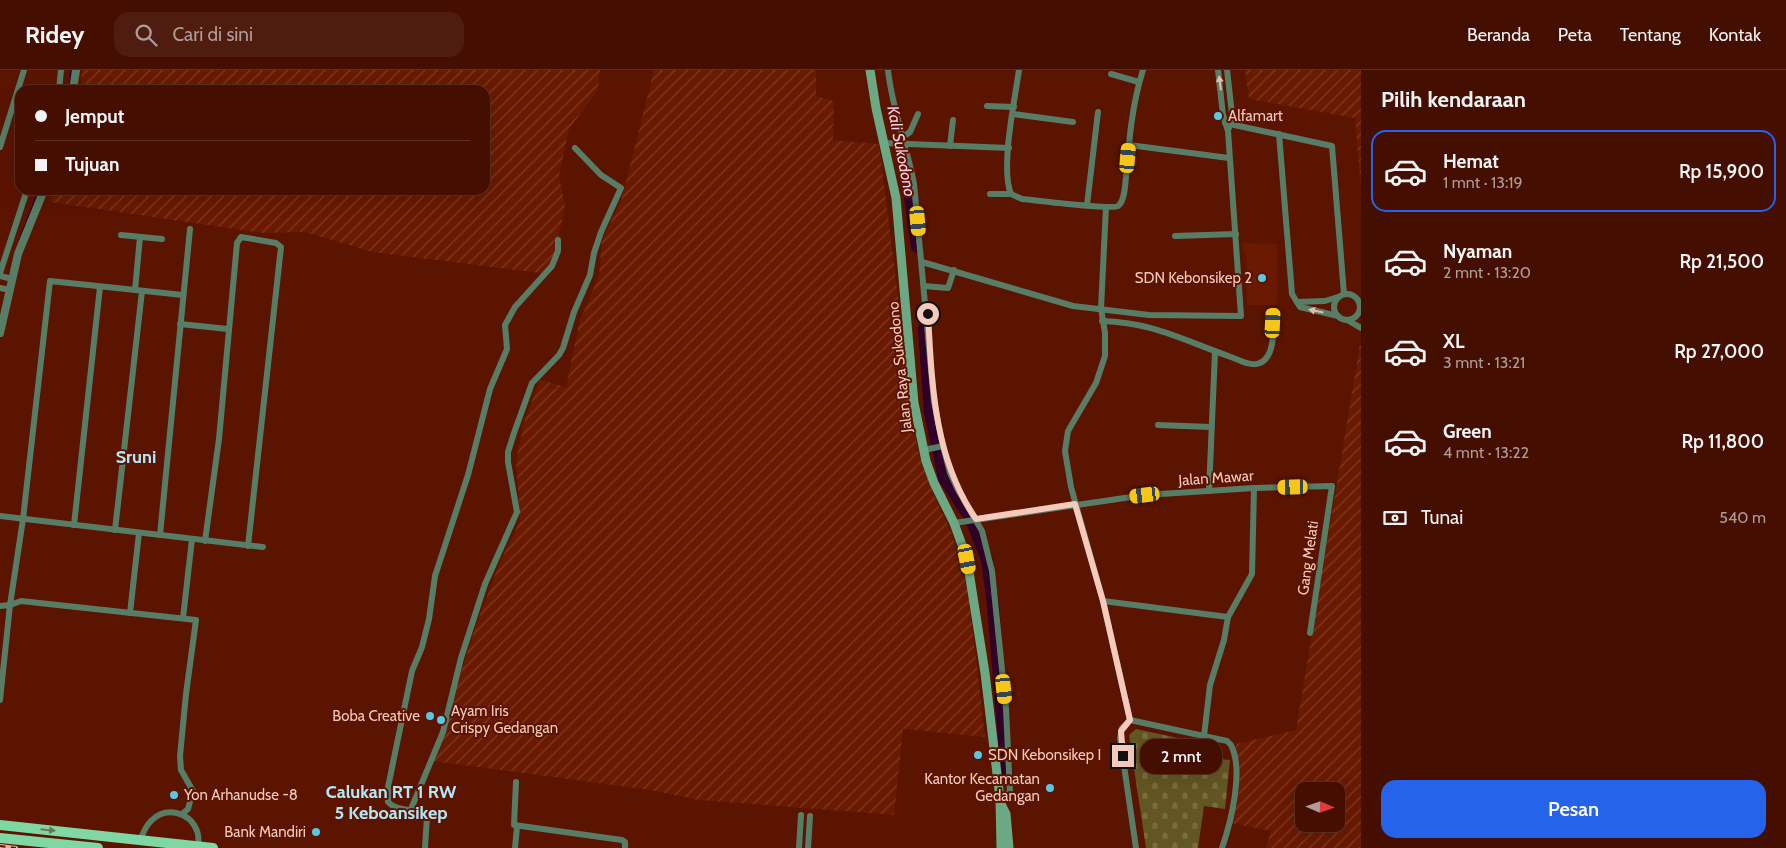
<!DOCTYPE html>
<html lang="id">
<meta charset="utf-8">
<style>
:root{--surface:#440f00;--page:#4e1d0f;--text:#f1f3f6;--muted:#af9c99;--line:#5c2f22;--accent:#2563eb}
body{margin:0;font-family:Cabin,sans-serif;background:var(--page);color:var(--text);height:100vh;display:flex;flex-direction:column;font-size:19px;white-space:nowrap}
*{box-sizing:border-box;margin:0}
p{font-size:16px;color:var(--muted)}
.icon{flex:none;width:28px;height:28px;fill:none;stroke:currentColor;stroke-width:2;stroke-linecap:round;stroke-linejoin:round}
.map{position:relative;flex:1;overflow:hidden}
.drawer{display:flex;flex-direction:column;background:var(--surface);width:425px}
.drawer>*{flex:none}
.hud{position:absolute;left:15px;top:15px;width:475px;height:110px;border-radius:15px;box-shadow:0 5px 20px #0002,0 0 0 1px var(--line);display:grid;align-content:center;height:110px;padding:0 20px;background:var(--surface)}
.needle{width:32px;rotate:92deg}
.fabs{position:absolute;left:1295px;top:712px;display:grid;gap:10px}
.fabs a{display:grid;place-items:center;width:50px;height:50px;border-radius:10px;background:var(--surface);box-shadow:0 5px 20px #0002,0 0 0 1px var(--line);font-size:25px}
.end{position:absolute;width:22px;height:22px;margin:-11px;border:6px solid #f5c9bc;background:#111;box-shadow:0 0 0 2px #111}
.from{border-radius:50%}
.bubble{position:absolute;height:35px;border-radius:15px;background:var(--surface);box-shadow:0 5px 20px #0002,0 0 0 1px var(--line);font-size:16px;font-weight:600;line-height:35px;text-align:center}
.car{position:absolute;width:15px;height:30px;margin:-15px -8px;border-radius:6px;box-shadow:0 0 4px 1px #0007;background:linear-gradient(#f5c518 24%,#345 0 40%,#f5c518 0 76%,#345 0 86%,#f5c518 0)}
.hud b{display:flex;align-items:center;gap:18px;height:48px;font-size:19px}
.hud b+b{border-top:1px solid var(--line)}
.hud i{width:12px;height:12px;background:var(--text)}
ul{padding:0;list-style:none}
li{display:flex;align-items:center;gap:15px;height:82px;margin:0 10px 8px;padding:0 10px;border:2px solid transparent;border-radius:15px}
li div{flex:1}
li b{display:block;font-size:19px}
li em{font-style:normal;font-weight:600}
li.selected{border-color:var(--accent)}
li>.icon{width:45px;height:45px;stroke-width:1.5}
h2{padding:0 20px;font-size:22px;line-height:60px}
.pay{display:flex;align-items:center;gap:12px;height:55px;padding:0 20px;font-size:19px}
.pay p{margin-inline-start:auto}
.cta{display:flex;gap:10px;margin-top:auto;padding:10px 20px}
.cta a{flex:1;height:58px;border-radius:15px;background:var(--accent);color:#fff;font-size:20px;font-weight:600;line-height:58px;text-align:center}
header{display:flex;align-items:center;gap:30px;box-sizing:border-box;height:70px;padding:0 25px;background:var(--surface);border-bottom:1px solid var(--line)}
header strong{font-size:24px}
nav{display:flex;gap:28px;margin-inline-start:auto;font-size:18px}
.search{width:350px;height:45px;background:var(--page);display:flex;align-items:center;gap:12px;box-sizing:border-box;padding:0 18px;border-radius:15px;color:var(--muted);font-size:19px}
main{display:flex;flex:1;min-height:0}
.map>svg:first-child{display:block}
.built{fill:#691a00}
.industrial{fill:url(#industrial-furrows);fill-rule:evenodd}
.cemetery{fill:url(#cemetery-stones)}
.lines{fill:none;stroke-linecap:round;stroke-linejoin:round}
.stream{stroke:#310028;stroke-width:2}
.river{stroke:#310028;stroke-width:12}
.minor{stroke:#587d66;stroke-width:6}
.tertiary{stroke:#587d66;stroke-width:8}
.secondary{stroke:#6ba883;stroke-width:9}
.trunk{stroke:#7fd7a3;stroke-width:10}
.rail-casing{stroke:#e3b4a6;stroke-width:4}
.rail{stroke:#5b1400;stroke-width:2;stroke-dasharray:5.5;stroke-linecap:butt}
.oneway{fill:#ddbeaf}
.oneway2{fill:#6d7652}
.route{stroke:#f5c9bc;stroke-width:6}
.poi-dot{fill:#59c8e4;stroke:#5b1400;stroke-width:2}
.labels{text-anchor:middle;stroke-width:4;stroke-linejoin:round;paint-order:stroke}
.poi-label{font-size:15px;fill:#f5c9bc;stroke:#5b1400;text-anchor:start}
.street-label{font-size:15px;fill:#f5c9bc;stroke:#5b1400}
.water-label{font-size:16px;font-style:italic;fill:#fbd1ef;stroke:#5b1400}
.quarter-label{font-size:18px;font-weight:bold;fill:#b0e7f7;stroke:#5b1400}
</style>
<header>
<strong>Ridey</strong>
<div class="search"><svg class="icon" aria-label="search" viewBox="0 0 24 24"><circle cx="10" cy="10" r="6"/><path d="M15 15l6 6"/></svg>Cari di sini</div>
<nav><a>Beranda</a><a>Peta</a><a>Tentang</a><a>Kontak</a></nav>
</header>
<main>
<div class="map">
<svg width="1361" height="778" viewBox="0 0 1361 778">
<defs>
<pattern id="industrial-furrows" width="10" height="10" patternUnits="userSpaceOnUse" patternTransform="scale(1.25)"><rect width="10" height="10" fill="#691a00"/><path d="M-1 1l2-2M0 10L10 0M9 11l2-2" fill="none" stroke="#7f3a23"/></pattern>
<pattern id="cemetery-stones" width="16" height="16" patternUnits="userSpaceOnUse" patternTransform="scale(1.25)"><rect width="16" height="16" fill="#625622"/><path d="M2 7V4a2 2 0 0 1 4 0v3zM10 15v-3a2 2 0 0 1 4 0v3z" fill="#796d40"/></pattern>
</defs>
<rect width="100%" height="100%" fill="#5b1400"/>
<polygon class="built" points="1243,173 1277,174 1277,235 1247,235 1246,182 1243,182"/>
<g class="industrial">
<polygon points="82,0 600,0 598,20 569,59 559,105 565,137 551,202 541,203 372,182 305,162 263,163 50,132 54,120 485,120 485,20 80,20"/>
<polygon points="654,0 816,0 816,26 834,31 833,70 879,74 917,378 933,423 952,464 968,520 985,667 903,659 894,745 699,730 650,720 433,691 476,555 500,492 520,451 516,390 525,349 540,310 566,317 580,250 599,206 602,171 622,128"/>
<polygon points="1245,0 1361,0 1361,119 1355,48 1249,29"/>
<path d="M 1361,268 L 1361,775 L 1360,778 L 1266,778 L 1271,761 L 1231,753 L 1239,723 L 1236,674 L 1296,660 ZM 1304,721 L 1336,721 L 1336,754 L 1304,754 Z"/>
</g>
<polygon class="cemetery" points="1136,659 1211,675 1213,688 1230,690 1225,739 1204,736 1198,778 1146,778 1129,665"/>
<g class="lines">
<g class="stream">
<polyline points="70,18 71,0"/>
<polyline points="20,169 39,120"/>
</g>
<g class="river">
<polyline points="903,78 917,177"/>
<polyline points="924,259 930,342 944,408 971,449 987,490 993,535 1007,708"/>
</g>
<g class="minor">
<path d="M 888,0 C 892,39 907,76 914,114 L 934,332 L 943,376 L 950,403 L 958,420 L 982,461 L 992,501 L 1006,639 L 1010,722 L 1000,729"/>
<polyline points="1227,0 1232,44 1229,58"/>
<polyline points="1111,4 1139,12"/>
<polyline points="59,20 61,0"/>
<polyline points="987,36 1014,37"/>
<polyline points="1013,44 1073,52"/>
<polyline points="1225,53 1332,76 1344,224"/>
<polyline points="1279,64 1292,224 1300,237 1338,246"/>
<polyline points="903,67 910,62 918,44"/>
<polyline points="884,73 1009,78"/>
<polyline points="1129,75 1229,88"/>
<polyline points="950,76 953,50"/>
<polyline points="0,77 24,0"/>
<path d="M 990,124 L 1011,124 L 1022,129 C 1035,130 1112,140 1118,136 C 1125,131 1125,115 1126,107 C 1129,71 1132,34 1143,0"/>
<path d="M 1011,124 C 1000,98 1015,29 1019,0"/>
<polyline points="1087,135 1098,42"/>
<polyline points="1106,137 1101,238 1105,263 1105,286 1096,313 1068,361 1065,381 1071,417 1103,531 1130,650"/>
<polyline points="121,165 162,169"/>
<polyline points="1175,166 1236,164"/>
<polyline points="922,192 1073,236 1149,245 1241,246 1228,61 1223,45 1218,0"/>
<polyline points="0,203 27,120"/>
<polyline points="0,206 12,209"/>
<polyline points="924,216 948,218 954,200"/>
<polyline points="0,218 10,220"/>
<polyline points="135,220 140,167"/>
<circle cx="1347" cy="237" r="13"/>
<polyline points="1297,232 1325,231 1338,227"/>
<polyline points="1347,250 1361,258"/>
<path d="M 1102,251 C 1152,252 1185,271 1231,287 C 1239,290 1251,297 1260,293 C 1276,286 1273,257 1273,243"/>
<polyline points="180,254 228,259"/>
<polyline points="1158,355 1211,357"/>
<polyline points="924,380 943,376"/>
<polyline points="1209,421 1215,282"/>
<polyline points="0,446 263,477"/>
<polyline points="954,453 1145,425 1254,418 1332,416 1310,563"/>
<polyline points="74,455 100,217"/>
<polyline points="115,460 142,221"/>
<polyline points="160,465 190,159"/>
<polyline points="205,471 219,369 237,173 241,167 276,173 281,177 248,476"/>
<polyline points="1103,531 1228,547"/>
<polyline points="0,536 10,535 21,531 196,550 186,624 180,686 181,700 193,721 188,739 182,744"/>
<polyline points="130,543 139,463"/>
<polyline points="183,548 192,469"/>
<polyline points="0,630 10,535 23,449 50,211 183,225"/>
<path d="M 1130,650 L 1227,671 L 1231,675 C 1244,700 1231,752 1222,778"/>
<polyline points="1130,650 1122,658 1120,668 1136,778"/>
<polyline points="1204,666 1210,615 1224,570 1228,547 1252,504 1254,418"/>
<polyline points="516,712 514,755 622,770 625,772 625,778"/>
<polyline points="411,739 443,662 461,588 485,514 517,442 508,392 508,382 514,363 532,313 559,285 563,278 574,242 590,205 594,183 601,162 621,118 601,105 575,78"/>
<path d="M 140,770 C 143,763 146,755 152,750 C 166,736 190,742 197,761 C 199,765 198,772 199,777"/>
<path d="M 425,778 L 427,747 C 416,737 398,743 388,732 L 388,717 L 412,601 L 422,577 L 429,549 L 435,506 L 468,405 L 490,319 L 507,279 L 505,255 L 515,237 L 552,196 L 558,181 L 558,170"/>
<polyline points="515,778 517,757"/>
<polyline points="799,778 801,745"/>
<polyline points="808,778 810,746"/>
</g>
<g class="tertiary">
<polyline points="73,20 76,0"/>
<polyline points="0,263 18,184 44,120"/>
</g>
<g class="secondary">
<polyline points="870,0 876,38 896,128 914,333 926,391 934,413 954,453 967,489 985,603 1000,729 1001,778"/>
<polyline points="1001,734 1006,744 1009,778"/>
</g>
<g class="trunk">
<polyline points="0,755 213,778"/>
<polyline points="0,768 98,778"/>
</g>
<g class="rail-casing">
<polyline id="rail" points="0,776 16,778"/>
</g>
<use href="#rail" class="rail"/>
</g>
<defs><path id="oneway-solid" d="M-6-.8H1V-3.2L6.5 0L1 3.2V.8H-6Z" transform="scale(1.25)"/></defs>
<g class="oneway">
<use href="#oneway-solid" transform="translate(1220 13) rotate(-97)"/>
<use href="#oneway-solid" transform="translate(1316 241) rotate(-168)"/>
</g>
<use class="oneway2" href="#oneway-solid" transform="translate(48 760) rotate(6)"/>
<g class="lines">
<path class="route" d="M 928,244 C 932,316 934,388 976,449 L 1075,434 L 1103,531 L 1130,650 L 1121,661 L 1123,686"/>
</g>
<g class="poi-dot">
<circle cx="1218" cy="46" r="5"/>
<circle cx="1262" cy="208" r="5"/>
<circle cx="430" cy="646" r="5"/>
<circle cx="441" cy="650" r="5"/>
<circle cx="978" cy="685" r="5"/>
<circle cx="1050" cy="718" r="5"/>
<circle cx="174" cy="725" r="5"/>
<circle cx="316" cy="762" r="5"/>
</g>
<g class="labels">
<g class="poi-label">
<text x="1228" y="51">Alfamart</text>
<text x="1252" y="213" text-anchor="end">SDN Kebonsikep 2</text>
<text x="451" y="646">Ayam Iris<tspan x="451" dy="17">Crispy Gedangan</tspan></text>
<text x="420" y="651" text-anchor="end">Boba Creative</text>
<text x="988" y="690">SDN Kebonsikep I</text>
<text x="1040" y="714" text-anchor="end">Kantor Kecamatan<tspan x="1040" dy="17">Gedangan</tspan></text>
<text x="184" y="730">Yon Arhanudse -8</text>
<text x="306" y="767" text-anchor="end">Bank Mandiri</text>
</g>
<g class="street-label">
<text transform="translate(900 297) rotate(-96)" y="5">Jalan Raya Sukodono</text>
<text transform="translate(1216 408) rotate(-4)" y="5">Jalan Mawar</text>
<text transform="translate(1308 488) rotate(-82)" y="5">Gang Melati</text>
</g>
<g class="water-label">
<text transform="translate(902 81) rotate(79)" y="6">Kali Sukodono</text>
</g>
<g class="quarter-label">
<text x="136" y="393">Sruni</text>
<text x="391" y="728">Calukan RT 1 RW<tspan x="391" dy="21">5 Keboansikep</tspan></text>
</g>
</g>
</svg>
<div class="fabs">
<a><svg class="needle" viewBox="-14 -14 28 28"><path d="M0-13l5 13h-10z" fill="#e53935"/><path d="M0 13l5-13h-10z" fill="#af9c99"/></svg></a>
</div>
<i class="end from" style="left:928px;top:244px"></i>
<i class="end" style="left:1123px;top:686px"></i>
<div class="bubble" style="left:1140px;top:669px;width:82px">2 mnt</div>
<i class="car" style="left:1128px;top:88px;rotate:5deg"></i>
<i class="car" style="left:918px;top:151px;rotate:175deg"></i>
<i class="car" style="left:1273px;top:253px;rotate:3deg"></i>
<i class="car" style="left:1293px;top:417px;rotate:269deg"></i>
<i class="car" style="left:1145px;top:425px;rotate:263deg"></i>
<i class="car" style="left:967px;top:489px;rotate:169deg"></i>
<i class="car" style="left:1004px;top:619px;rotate:174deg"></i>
<div class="hud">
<b><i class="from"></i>Jemput</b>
<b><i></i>Tujuan</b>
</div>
</div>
<section class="drawer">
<h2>Pilih kendaraan</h2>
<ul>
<li class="selected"><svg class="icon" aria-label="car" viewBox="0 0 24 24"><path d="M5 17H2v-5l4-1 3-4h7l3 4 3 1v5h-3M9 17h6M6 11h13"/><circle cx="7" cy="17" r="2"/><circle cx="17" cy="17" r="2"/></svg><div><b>Hemat</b><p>1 mnt · 13:19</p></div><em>Rp 15,900</em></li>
<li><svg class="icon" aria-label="car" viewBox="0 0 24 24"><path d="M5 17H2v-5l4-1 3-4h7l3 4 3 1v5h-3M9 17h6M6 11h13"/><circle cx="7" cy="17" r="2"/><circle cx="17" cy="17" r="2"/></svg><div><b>Nyaman</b><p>2 mnt · 13:20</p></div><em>Rp 21,500</em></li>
<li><svg class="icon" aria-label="car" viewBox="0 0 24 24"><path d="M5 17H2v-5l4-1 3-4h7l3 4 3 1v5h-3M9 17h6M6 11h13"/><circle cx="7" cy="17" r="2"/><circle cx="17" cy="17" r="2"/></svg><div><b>XL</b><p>3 mnt · 13:21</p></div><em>Rp 27,000</em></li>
<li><svg class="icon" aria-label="car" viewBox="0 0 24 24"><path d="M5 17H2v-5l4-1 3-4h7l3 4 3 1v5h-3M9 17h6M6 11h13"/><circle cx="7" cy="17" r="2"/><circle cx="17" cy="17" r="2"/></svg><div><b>Green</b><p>4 mnt · 13:22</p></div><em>Rp 11,800</em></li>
</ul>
<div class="pay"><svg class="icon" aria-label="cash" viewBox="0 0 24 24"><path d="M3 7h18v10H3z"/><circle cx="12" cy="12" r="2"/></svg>Tunai<p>540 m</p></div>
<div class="cta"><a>Pesan</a></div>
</section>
</main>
